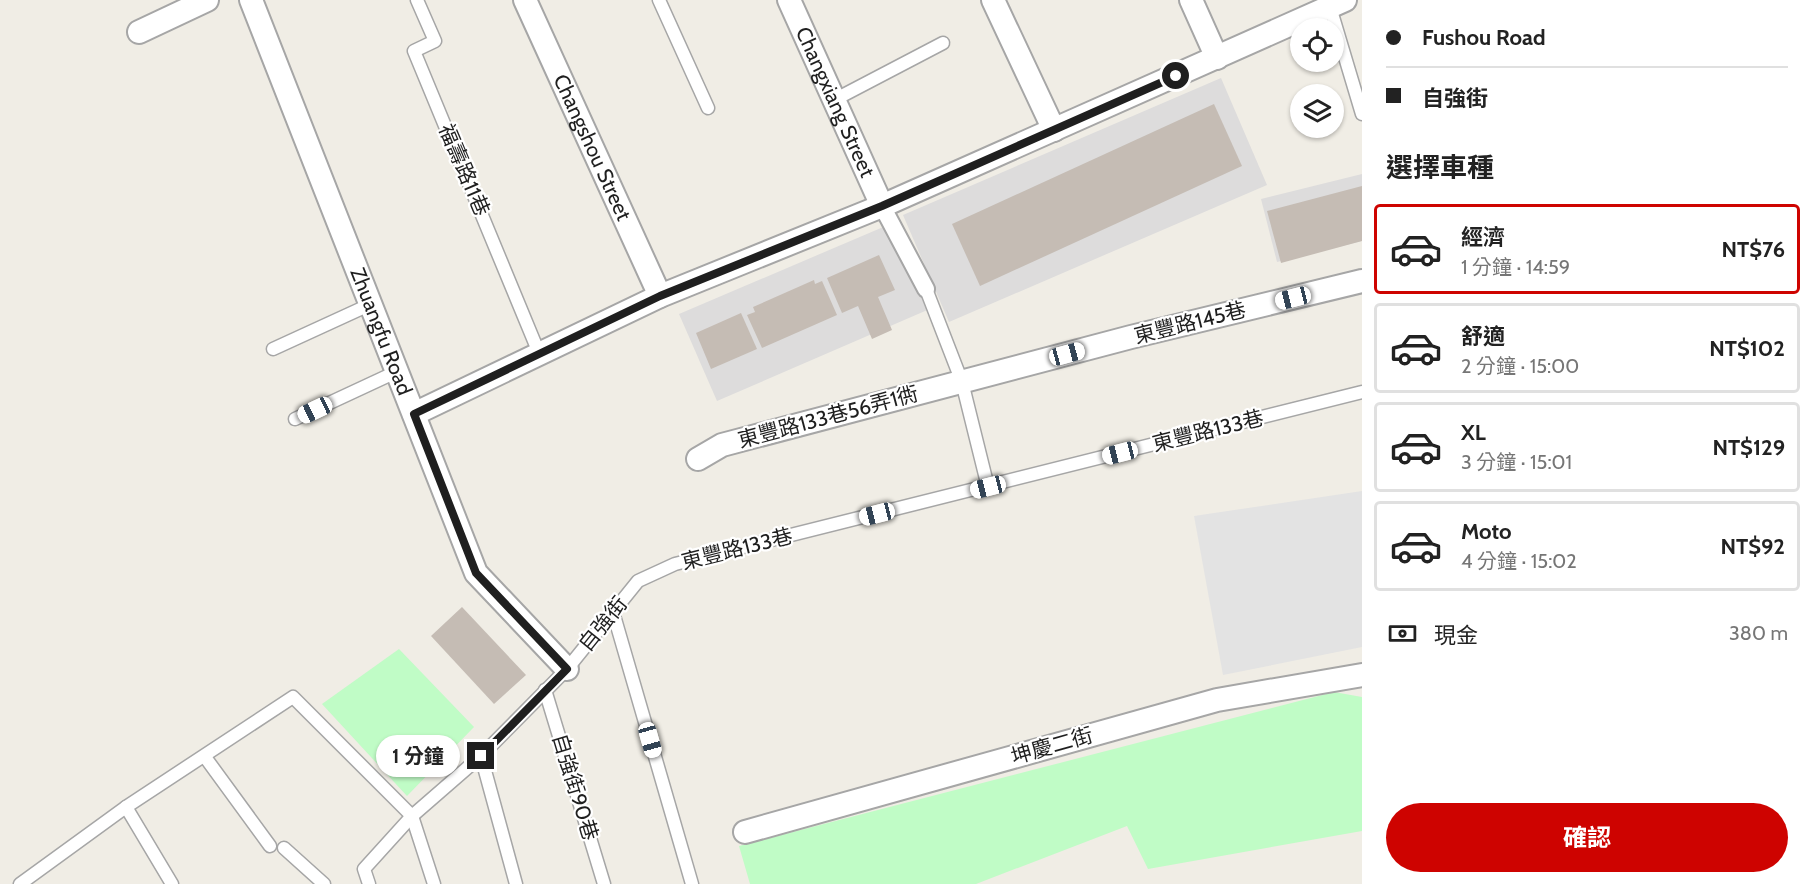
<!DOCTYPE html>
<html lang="zh-TW">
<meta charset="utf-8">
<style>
:root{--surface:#fff;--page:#f6f6f6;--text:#222;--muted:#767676;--line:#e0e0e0;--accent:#ce0300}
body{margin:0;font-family:Cabin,"Noto Sans TC",sans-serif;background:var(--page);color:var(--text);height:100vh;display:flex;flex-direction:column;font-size:22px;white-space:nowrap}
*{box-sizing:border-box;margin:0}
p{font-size:20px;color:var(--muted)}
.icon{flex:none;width:33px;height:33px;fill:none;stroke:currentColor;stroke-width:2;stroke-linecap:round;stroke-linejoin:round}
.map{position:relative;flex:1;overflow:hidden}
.panel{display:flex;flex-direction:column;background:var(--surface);width:450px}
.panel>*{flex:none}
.banner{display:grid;align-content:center;height:132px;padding:0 24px;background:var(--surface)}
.buttons{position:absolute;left:1290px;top:18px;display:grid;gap:12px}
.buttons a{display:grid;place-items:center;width:54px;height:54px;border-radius:50%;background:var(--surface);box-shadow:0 2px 4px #0004;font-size:30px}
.end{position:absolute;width:27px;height:27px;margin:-14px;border:8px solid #1f1f1f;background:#fff;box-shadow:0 0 0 3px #fff}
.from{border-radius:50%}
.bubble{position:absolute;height:42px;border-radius:21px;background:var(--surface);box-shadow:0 2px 4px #0004;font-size:20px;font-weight:700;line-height:42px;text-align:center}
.car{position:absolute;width:18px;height:36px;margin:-18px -9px;border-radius:8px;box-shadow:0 0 4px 2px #0007;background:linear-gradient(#fff 24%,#345 0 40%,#fff 0 76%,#345 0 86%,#fff 0)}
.banner b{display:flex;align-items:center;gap:21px;height:57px;font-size:22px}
.banner b+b{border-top:2px solid var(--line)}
.banner i{width:15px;height:15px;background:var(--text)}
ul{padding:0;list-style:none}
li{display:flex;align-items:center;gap:18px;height:90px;margin:0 12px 9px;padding:0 12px;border:3px solid var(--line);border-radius:6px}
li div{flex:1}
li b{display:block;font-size:22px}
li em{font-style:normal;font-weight:700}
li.active{border-color:var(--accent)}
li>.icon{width:54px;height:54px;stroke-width:1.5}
h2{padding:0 24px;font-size:27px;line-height:72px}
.pay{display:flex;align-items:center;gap:15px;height:66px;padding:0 24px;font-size:22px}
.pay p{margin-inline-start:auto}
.button{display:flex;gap:12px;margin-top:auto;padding:12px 24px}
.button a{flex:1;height:69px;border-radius:36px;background:var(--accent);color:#fff;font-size:24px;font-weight:700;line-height:69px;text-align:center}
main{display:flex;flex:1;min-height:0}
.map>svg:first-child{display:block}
.residential{fill:#dddcdc}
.park{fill:#c0fcc6}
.parking{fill:#e3e3e3}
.building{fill:#c5bcb4}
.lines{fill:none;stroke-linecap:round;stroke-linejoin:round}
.service-casing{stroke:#a6a6a6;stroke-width:15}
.pedestrian-casing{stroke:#a6a6a6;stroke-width:20}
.minor-casing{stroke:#a6a6a6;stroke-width:26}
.service{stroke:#fff;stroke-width:12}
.pedestrian{stroke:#fff;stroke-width:16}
.minor{stroke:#fff;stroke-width:22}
.route{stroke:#1f1f1f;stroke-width:8}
.labels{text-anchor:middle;stroke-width:4.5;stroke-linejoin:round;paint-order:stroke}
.street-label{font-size:21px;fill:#1f1f1f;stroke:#fff}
</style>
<main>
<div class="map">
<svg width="1362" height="884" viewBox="0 0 1362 884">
<rect width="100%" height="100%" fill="#f0ede5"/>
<g class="residential">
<polygon points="1221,78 1267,185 949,322 903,215"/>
<polygon points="1362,174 1362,241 1277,262 1261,199"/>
<polygon points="895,222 932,308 717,401 679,314"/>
</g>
<g class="park">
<polygon points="399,649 474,727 407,796 322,704"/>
<polygon points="1334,692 1362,697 1362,831 1148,869 1127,826 976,884 750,884 739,846"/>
</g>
<polygon class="parking" points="1362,491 1362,647 1223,675 1194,516"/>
<g class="building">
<polygon points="1214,104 1242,166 980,286 952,224"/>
<polygon points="1362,186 1362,241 1281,263 1267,211"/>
<polygon points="879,255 895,290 878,297 892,330 872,339 858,306 842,313 827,278"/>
<polygon points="814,280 815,284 822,281 837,315 762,348 747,315 755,312 753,307"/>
<polygon points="741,313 757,349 711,369 696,333"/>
<polygon points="462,607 526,675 494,704 431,636"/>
</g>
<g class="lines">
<g class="service-casing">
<g id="service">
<polyline points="417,0 435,41 414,51 539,353"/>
<polyline points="659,0 708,108"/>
<polyline points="1330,7 1362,114"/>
<polyline points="834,100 943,43"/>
<polyline points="926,289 962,382 988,487"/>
<polyline points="273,349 369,305"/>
<polyline points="295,419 396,372"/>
<polyline points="613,612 692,884"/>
<polyline points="545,690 604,884"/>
<polyline points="481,756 516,884"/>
<polyline points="205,757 270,846"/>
<polyline points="126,807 172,884"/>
<polyline points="284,848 324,884"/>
<polyline points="20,884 126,807 293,697 412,816 434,884"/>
<polyline points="369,884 364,869 412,816 481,756 567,669 638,581 675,564 1362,392"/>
</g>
</g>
<g class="pedestrian-casing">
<polyline id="pedestrian" points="882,206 926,289"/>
</g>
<g class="minor-casing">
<g id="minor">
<path id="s1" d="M 251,0 L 476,573 L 567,669"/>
<path id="s2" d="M 525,0 L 660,296"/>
<path id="s3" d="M 789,0 L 882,206"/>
<polyline points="993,0 1054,130"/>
<polyline points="1191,0 1217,58"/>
<polyline points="139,32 207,0"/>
<polyline points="414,414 660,296 882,206 1345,0"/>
<polyline points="698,459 722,445 1131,337 1362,281"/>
<polyline points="745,832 1217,700 1362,675"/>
</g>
</g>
<use href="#service" class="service"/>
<use href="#pedestrian" class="pedestrian"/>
<use href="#minor" class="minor"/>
</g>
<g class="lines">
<polyline class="route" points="481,756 567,669 476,573 414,414 660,296 882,206 1176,76"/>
</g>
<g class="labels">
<g class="street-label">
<text dy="7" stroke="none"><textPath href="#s3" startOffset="112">Changxiang Street</textPath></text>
<text dy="7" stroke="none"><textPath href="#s2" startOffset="162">Changshou Street</textPath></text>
<text transform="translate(464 170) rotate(67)" y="7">福壽路11巷</text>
<text transform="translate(1190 323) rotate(-14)" y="7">東豐路145巷</text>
<text dy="7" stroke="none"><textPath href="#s1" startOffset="356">Zhuangfu Road</textPath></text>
<text transform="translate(828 417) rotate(-15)" y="7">東豐路133巷56弄1衖</text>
<text transform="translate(1208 431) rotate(-14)" y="7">東豐路133巷</text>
<text transform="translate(737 549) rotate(-14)" y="7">東豐路133巷</text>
<text transform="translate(603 624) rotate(-51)" y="7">自強街</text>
<text transform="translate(1052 746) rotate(-16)" y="7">坤慶二街</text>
<text transform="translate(575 787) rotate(73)" y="7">自強街90巷</text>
</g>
</g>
</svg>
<div class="buttons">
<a><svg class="icon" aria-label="locate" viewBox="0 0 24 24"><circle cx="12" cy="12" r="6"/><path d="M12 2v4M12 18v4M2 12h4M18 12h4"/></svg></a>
<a><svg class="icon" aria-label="layers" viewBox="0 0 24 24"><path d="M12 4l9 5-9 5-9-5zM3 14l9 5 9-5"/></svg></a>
</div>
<i class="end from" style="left:1176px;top:76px"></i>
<i class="end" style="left:481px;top:756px"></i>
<div class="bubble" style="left:376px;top:735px;width:84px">1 分鐘</div>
<i class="car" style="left:1293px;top:298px;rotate:256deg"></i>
<i class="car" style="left:1067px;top:354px;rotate:75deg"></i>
<i class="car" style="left:315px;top:410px;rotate:245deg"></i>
<i class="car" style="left:1120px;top:453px;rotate:256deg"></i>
<i class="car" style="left:988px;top:487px;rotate:256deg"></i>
<i class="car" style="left:877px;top:514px;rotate:256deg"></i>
<i class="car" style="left:650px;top:740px;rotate:164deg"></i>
</div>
<section class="panel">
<div class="banner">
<b><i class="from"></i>Fushou Road</b>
<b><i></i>自強街</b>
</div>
<h2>選擇車種</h2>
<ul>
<li class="active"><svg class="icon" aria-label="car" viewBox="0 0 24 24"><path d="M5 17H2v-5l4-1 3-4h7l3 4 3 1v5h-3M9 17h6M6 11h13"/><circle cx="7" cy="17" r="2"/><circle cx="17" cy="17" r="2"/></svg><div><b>經濟</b><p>1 分鐘 · 14:59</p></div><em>NT$76</em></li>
<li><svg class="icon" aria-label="car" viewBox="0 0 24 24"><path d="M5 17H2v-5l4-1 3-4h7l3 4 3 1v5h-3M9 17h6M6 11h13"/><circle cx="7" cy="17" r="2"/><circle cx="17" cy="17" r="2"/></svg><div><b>舒適</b><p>2 分鐘 · 15:00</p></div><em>NT$102</em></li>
<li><svg class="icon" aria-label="car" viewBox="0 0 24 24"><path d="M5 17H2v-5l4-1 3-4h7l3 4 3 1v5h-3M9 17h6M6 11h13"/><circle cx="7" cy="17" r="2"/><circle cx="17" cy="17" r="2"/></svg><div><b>XL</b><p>3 分鐘 · 15:01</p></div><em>NT$129</em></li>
<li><svg class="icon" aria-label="car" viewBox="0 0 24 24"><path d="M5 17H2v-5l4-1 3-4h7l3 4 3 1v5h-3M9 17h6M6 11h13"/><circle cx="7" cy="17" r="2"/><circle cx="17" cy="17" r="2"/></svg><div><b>Moto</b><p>4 分鐘 · 15:02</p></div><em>NT$92</em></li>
</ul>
<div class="pay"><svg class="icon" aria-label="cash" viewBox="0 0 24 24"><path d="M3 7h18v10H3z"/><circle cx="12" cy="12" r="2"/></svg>現金<p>380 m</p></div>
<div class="button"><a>確認</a></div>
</section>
</main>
